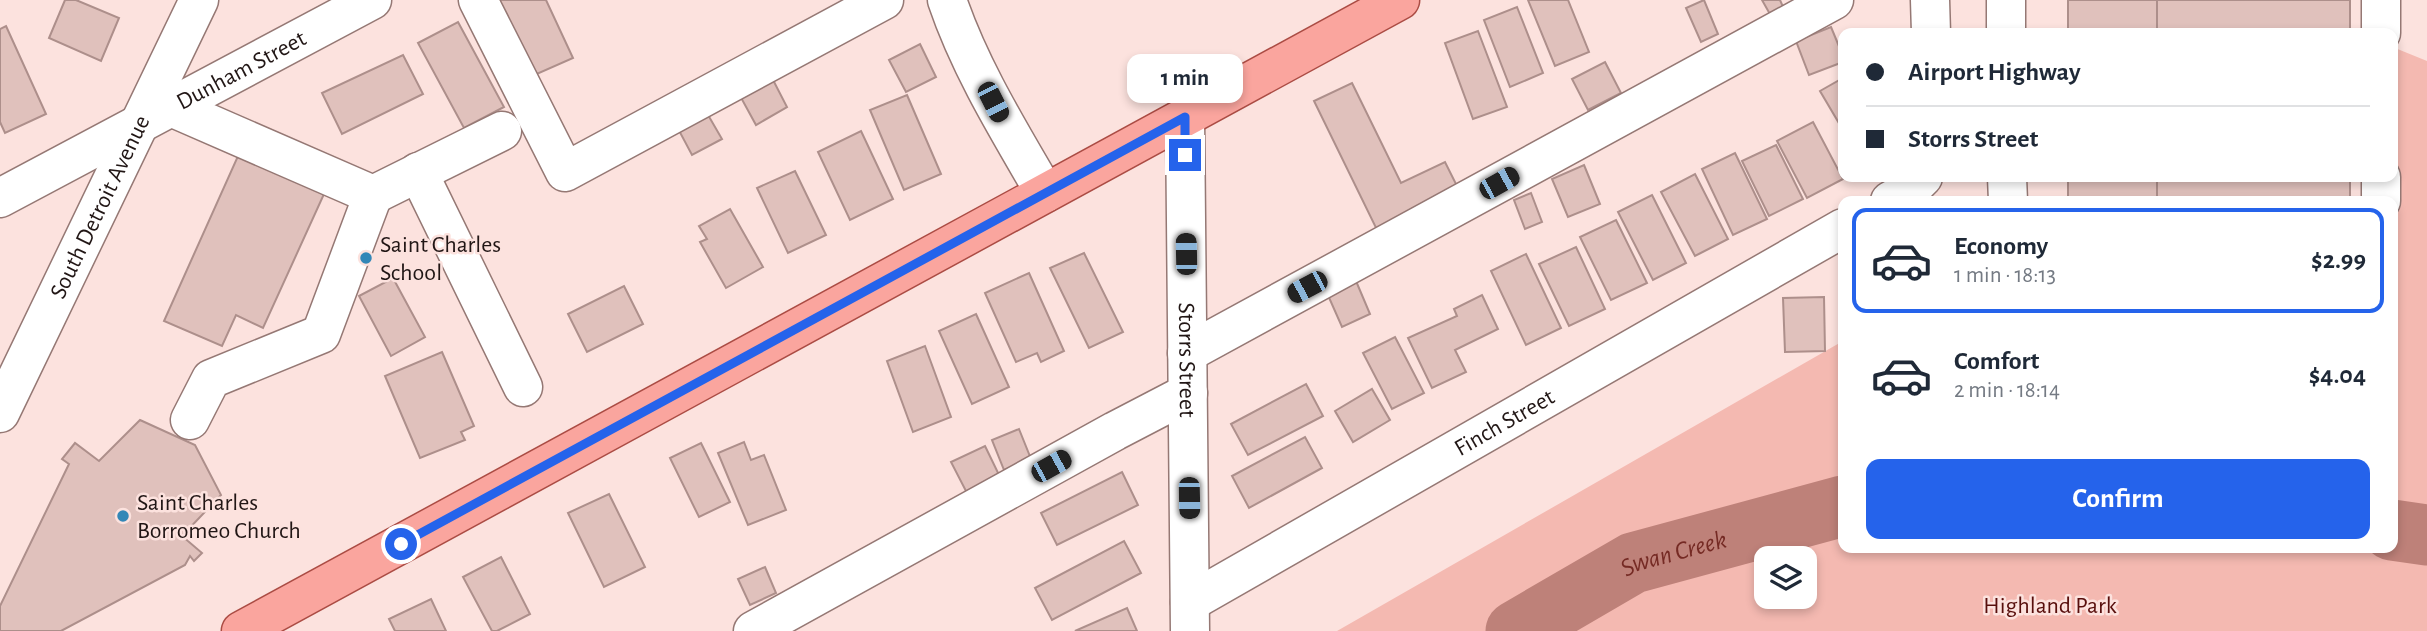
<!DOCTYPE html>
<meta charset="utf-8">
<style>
:root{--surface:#fff;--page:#f2f2f3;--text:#1f2937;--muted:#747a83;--line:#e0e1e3;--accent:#2563eb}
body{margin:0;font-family:"Alegreya Sans",sans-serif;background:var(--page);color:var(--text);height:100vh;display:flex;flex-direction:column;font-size:26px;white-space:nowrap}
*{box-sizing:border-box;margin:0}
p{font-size:23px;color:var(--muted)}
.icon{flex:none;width:38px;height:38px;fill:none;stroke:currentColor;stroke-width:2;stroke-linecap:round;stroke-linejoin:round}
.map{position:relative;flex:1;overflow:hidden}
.side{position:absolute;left:1838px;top:196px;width:560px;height:357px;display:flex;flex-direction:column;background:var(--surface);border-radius:14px;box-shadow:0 4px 10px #0003}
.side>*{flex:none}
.top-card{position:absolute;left:1838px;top:28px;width:560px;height:154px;border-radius:14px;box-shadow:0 4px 10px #0003;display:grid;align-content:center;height:154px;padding:0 28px;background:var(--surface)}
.buttons{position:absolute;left:1754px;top:546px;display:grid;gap:14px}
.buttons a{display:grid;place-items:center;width:63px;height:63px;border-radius:14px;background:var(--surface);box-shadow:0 4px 10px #0003;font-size:35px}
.end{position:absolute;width:32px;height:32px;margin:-16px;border:9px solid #2563eb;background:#fff;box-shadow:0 0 0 4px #fff}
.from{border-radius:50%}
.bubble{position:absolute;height:49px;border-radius:14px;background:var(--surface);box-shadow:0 4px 10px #0003;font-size:23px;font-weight:700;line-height:49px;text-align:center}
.car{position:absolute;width:21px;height:42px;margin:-21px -10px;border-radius:9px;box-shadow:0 0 5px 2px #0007;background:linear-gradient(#222 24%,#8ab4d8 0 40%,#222 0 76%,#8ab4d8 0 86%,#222 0)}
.top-card b{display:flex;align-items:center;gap:24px;height:66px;font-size:26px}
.top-card b+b{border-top:2px solid var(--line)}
.top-card i{width:18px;height:18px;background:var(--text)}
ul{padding:12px 0 0;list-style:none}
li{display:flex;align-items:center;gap:21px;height:105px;margin:0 14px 10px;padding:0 14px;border:4px solid transparent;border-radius:14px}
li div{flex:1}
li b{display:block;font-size:26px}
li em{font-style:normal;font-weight:700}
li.on{border-color:var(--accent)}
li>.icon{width:63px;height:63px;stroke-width:1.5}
.action{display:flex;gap:14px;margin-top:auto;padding:14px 28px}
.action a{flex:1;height:80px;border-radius:14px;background:var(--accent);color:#fff;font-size:28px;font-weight:700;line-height:80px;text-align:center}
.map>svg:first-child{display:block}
.green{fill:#f4b9b1;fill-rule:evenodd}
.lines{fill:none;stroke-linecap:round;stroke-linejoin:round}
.river{stroke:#be8179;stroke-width:61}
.building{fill:#e0c1bc;stroke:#ad8f8b;stroke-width:2}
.minor-casing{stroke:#957874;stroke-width:41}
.major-casing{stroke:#ab4c44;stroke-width:41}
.minor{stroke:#fff;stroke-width:38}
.major{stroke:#faa59e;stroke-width:38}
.route{stroke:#2563eb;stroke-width:9}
.poi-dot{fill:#3387b7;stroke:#fce2de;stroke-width:2.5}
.labels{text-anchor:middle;stroke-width:5;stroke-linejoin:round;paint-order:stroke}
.street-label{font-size:24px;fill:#211615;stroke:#fce2de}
.poi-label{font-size:24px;fill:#211615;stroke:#fce2de;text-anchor:start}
.park-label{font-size:24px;fill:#580e0c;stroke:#fce2de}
.water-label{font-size:26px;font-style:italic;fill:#752a24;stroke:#fce2de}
</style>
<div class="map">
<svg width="2427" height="631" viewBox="0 0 2427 631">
<rect width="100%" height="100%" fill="#fce2de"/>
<path class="green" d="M 2395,48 L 2427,61 L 2427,631 L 1337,631 L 1843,341 L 1843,548 L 2392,548 L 2392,79 ZM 1766,558 L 1804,558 L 1804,597 L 1766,597 Z"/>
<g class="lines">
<g class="river">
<polyline points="2392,530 2427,535"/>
<path id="s1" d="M 1516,631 L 1633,563 L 1843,506"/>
</g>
</g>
<g class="building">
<polygon points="65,0 76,0 119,18 101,61 49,38"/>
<polygon points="494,0 546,0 573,58 530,77"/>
<polygon points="1528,0 1568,0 1589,52 1555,66"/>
<polygon points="1704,0 1718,34 1701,42 1686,8"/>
<polygon points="1762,0 1780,0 1784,9 1771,16"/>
<rect x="2068" y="0" width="89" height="33"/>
<rect x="2157" y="0" width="193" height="33"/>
<polygon points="1517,7 1543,73 1510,87 1484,20"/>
<polygon points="458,22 504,107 464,128 418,43"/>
<polygon points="6,26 46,114 5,133 0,122 0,29"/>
<polygon points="1831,27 1843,56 1843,62 1809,75 1796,41"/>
<polygon points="1478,31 1507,107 1473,119 1445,43"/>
<polygon points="920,44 936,77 906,92 889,60"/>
<polygon points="403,55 423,94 342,134 322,93"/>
<polygon points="1605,62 1621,93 1588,110 1572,79"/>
<polygon points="771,76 787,107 756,125 739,94"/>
<polygon points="1843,78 1843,130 1820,91"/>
<polygon points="1352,83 1401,183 1445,162 1462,196 1380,236 1314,101"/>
<polygon points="907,95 941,174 904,190 870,110"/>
<polygon points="704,108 722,139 692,155 675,123"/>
<polygon points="1813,122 1843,179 1807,198 1777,141"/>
<polygon points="861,131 893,199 850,220 818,152"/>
<polygon points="1776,145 1803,199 1769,216 1742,161"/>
<polygon points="1735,153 1767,219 1733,235 1702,169"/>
<polygon points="238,156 324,194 263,328 236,315 222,346 164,321"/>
<polygon points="1584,165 1600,204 1568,217 1552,179"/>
<polygon points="795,171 826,235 788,253 757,188"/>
<polygon points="1695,174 1728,239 1695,256 1661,192"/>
<rect x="2068" y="177" width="89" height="24"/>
<rect x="2157" y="177" width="193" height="24"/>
<polygon points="1531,193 1542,222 1525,229 1514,200"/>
<polygon points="1652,195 1686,263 1653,280 1618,212"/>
<polygon points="730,209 763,267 726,288 700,242 707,239 699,226"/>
<polygon points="1616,220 1647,283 1611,300 1580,237"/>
<polygon points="1576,247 1605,309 1569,326 1539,264"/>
<polygon points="1084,253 1123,332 1089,348 1050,268"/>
<polygon points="1526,254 1561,328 1526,345 1491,271"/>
<polygon points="1029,273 1064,351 1041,362 1037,353 1016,362 985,293"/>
<polygon points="393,278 425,337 391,356 359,296"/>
<polygon points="1356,281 1370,314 1342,327 1327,293"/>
<polygon points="624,286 643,324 587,352 568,314"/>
<polygon points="1482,295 1498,329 1455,350 1466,372 1432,388 1408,338 1457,316 1454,309"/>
<polygon points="1824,297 1825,351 1785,352 1783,298"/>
<polygon points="976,314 1009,387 972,404 939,331"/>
<polygon points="1395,337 1424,393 1392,409 1363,353"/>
<polygon points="925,346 951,417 913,432 887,361"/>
<polygon points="442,352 474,426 461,432 465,440 420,458 385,376"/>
<polygon points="1306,384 1323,416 1248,455 1231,424"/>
<polygon points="1372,389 1390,420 1353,442 1335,411"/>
<polygon points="140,420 195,445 221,495 182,536 202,553 194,561 190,556 185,565 61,631 0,631 0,606 69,464 62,459 75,443 99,461"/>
<polygon points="1019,429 1031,459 1004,470 992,440"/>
<polygon points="1305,437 1322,468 1249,508 1232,476"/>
<polygon points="744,442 751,460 764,455 786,510 748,525 718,453"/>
<polygon points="701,443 730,502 699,517 670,458"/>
<polygon points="985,446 1001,479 968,495 951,462"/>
<polygon points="1122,472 1138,505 1057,545 1041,513"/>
<polygon points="609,494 645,567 604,587 568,513"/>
<polygon points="1124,541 1141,573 1052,620 1035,588"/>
<polygon points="501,557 530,614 497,631 492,631 463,577"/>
<polygon points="765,567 776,593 750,605 738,579"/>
<polygon points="431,599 446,631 395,631 389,619"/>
<polygon points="1127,608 1137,631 1075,631"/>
</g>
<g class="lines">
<g class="minor-casing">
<g id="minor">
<polyline points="478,0 565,172 884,0"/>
<path d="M 947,0 C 970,68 1009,131 1045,193"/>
<polyline points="1930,0 1931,33"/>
<polyline points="2006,0 2006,33"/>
<polyline points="2381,0 2381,33"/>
<polyline points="171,107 373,195 502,131"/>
<path id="s2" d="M 1185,117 L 1190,631"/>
<polyline points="418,172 523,387"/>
<polyline points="2007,177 2008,201"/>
<polyline points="2381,177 2381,201"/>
<path id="s3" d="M 0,198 L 372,0"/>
<polyline points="1890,201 1910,190 1923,177"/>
<polyline points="1187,353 1834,0"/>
<path id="s4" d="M 0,413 L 199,0"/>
<polyline points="190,420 211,379 321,334 373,195"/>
<path id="s5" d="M 1190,602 L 1843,228"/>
<polyline points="753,631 1115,431 1188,393"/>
</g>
</g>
<g class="major-casing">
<polyline id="major" points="241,631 1400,0"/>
</g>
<use href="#minor" class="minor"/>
<use href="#major" class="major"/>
</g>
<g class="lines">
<polyline class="route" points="401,544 1185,117 1185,155"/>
</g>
<g class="poi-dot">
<circle cx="366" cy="258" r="7"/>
<circle cx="123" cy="516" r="7"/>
</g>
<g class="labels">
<g class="street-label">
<text dy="8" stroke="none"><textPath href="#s3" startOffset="273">Dunham Street</textPath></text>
<text dy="8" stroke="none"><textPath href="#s4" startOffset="229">South Detroit Avenue</textPath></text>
<text dy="8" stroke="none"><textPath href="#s2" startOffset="243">Storrs Street</textPath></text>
<text dy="8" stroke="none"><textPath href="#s5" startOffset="362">Finch Street</textPath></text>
</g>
<g class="poi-label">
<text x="380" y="252">Saint Charles<tspan x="380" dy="28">School</tspan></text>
<text x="137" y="510">Saint Charles<tspan x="137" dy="28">Borromeo Church</tspan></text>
</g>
<g class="park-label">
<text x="2050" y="613">Highland Park</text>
</g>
<g class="water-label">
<text dy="9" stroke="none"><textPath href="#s1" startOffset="177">Swan Creek</textPath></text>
</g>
</g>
</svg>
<div class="buttons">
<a><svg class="icon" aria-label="layers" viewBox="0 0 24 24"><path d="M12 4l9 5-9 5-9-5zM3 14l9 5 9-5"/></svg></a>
</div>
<i class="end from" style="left:401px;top:544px"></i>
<i class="end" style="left:1185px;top:155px"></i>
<div class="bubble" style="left:1127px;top:54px;width:116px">1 min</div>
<i class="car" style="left:993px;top:102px;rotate:153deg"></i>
<i class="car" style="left:1499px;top:183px;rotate:61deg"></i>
<i class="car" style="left:1186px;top:254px;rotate:359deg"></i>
<i class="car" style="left:1307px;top:287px;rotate:242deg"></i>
<i class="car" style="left:1051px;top:466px;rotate:61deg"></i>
<i class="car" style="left:1189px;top:498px;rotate:179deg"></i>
<div class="top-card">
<b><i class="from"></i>Airport Highway</b>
<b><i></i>Storrs Street</b>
</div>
<section class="side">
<ul>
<li class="on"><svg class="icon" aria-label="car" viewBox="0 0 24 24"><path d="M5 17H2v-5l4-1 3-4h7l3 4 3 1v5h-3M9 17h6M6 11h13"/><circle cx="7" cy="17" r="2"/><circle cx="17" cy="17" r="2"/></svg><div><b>Economy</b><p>1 min · 18:13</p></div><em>$2.99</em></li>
<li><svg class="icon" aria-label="car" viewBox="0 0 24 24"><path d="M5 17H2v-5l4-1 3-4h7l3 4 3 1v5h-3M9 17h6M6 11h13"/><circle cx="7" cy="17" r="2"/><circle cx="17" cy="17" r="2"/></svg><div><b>Comfort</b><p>2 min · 18:14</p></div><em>$4.04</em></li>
</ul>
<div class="action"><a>Confirm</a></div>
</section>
</div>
